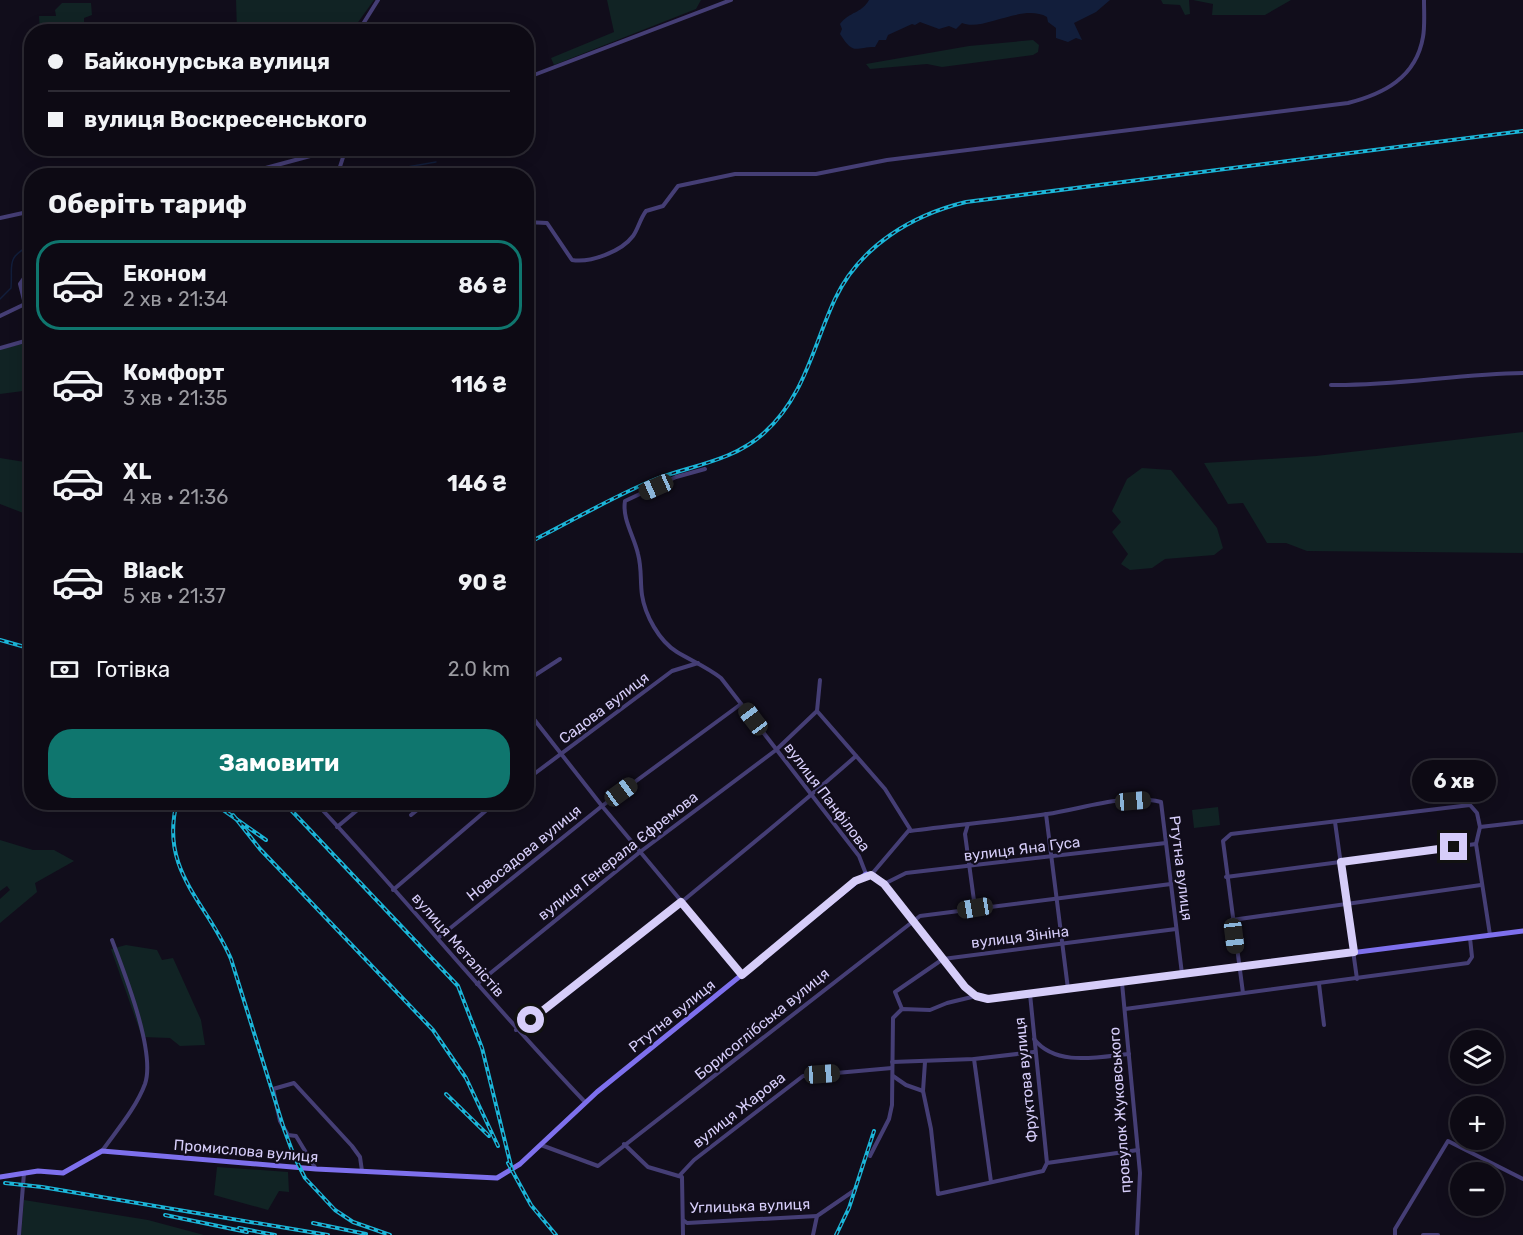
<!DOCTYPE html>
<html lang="uk">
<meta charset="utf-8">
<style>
:root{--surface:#0d0a14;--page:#16131d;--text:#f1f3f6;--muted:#9a9aa0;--line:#2d2b34;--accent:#0f766e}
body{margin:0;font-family:Rubik,sans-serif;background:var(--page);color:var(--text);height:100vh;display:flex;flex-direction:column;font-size:22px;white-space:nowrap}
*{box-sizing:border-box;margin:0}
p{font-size:20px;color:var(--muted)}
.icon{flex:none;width:33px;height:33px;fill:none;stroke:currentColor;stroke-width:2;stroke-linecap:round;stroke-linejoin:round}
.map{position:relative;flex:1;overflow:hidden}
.drawer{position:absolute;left:24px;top:168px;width:510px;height:642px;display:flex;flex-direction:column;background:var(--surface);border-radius:24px;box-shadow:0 3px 15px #0003,0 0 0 2px var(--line)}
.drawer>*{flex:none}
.hud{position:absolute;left:24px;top:24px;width:510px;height:132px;border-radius:24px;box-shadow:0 3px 15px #0003,0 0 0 2px var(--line);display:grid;align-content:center;height:132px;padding:0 24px;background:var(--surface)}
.controls{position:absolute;left:1450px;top:1030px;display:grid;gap:12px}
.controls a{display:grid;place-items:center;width:54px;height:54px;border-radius:50%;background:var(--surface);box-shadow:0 3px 15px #0003,0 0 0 2px var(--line);font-size:30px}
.end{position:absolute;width:27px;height:27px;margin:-14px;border:8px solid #d6cdf9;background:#111;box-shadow:0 0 0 3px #111}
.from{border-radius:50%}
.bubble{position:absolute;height:42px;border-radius:21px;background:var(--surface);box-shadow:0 3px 15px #0003,0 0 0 2px var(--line);font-size:20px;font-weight:700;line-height:42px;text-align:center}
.car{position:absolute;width:18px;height:36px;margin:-18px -9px;border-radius:8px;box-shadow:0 0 4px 2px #0007;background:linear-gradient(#222 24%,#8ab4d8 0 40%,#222 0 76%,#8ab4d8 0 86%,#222 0)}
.hud b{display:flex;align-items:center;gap:21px;height:57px;font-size:22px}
.hud b+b{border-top:2px solid var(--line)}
.hud i{width:15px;height:15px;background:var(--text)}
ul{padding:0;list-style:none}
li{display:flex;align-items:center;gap:18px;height:90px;margin:0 12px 9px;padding:0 12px;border:3px solid transparent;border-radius:24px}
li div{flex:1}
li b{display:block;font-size:22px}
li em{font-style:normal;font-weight:700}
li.on{border-color:var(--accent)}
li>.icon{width:54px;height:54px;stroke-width:1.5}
h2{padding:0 24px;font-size:27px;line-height:72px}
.pay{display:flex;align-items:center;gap:15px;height:66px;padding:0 24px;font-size:22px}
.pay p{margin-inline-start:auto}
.button{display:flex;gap:12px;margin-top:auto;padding:12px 24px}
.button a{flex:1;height:69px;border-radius:24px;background:var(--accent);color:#fff;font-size:24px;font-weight:700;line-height:69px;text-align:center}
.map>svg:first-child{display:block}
.green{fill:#112324}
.water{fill:#121e3b}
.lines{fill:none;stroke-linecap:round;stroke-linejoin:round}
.stream{stroke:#121e3b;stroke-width:1.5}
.minor{stroke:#453e75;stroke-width:4}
.secondary{stroke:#7e70ed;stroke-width:5}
.rail-casing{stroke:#1bb5d8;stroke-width:4}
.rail{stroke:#110d1b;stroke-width:1.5;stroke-dasharray:4.5;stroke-linecap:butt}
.route{stroke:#d6cdf9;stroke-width:8}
.labels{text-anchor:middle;stroke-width:4.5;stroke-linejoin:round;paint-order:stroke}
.street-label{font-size:15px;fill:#d6cdf9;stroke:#110d1b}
</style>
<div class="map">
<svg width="1523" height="1235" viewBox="0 0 1523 1235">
<rect width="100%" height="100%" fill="#110d1b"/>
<g class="green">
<polygon points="236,0 374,0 351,32 237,31"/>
<polygon points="607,0 701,0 696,9 554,65 551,58 614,32"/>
<polygon points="1161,0 1189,0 1190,14 1185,15 1180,5 1163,4"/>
<polygon points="1193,0 1291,0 1265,15 1212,15 1213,4"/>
<path d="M 62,3 L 91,3 L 92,15 L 84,18 L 84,24 C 97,26 115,21 125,25 L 126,31 L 40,31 L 39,16 L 56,16 L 55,10 Z"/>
<polygon points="1033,40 1039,45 1038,52 1033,55 942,67 927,64 870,69 866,64 969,46"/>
<polygon points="31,342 31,390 0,394 0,349"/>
<polygon points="1523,432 1523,553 1307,551 1286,543 1267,543 1243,503 1228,504 1204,463 1316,456"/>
<polygon points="0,458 31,463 31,516 0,504"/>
<polygon points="1142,468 1171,470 1217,528 1223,548 1214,555 1165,559 1152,568 1130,570 1121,564 1128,554 1112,532 1121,522 1112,511 1127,479"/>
<polygon points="1218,807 1220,825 1194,828 1192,810"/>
<polygon points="0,840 33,850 54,850 74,861 35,883 37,892 0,923 0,899 10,890 7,886 0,891"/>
<polygon points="126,945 157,950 162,960 173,958 201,1020 205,1045 180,1046 170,1038 142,1037 111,949"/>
<polygon points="217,1167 288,1172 289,1192 279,1191 268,1210 214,1195"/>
<polygon points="24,1200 148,1220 204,1235 21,1235"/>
</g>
<path class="water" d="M 869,0 L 1110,0 L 1096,12 L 1074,23 L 1082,40 L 1076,38 L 1068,42 L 1056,38 L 1056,28 L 1048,22 L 1047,17 C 1022,3 983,32 962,23 L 956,29 L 949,26 L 939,29 L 920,22 L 915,25 L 912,24 L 888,35 L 886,40 L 879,40 L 875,47 C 855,47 854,56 840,34 L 842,29 L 840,24 C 850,11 861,14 869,0 Z"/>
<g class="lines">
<g class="stream">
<polyline points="355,176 436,162"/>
<path d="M 0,299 L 11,288 C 13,262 5,259 32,244"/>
</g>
<g class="minor">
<polyline points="358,32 378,0"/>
<polyline points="526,78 731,0"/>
<polyline points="236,176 340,148"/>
<polyline points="337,176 346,148"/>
<polyline points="0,218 32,211"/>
<path d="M 526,222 L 547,223 L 572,260 C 590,263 621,252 633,236 C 638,229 640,219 646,211 L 663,206 L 678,186 L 735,174 L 816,174 L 887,160 L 1348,103 C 1383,94 1416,78 1423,37 C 1425,26 1424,12 1424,0"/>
<polyline points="0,316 25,304 20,284 32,267"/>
<polyline points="0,348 32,339"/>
<path d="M 1331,385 C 1395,386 1458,374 1523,373"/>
<path d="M 705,469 L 676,477 L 625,501 C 622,519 634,536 638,554 C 642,569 640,581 642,595 C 645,615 659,641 677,652 C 692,661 707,667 721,678 L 859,856 L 866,874"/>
<polyline points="526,681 560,659"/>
<polyline points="526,709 602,806 742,974"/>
<polyline points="817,711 885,789 910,829 871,875"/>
<polyline points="817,711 820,680"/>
<polyline points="526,722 532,717"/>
<polyline points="526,780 672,671 698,663"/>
<path d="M 315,802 C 407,900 492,1005 585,1102"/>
<polyline points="1046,814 1068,989"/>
<polyline points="411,815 427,802"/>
<polyline points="1335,822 1357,979"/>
<polyline points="968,824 965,834 975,908"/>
<polyline points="337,827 367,802"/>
<polyline points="1480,827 1523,822"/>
<path d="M 910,831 C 955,825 1001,821 1047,814 C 1082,809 1125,793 1161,802 L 1182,974"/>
<polyline points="1226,877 1476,844"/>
<polyline points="884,884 906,873 1166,843"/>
<polyline points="393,890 496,802"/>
<polyline points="1232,920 1481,885"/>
<polyline points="438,938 602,806 741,704"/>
<polyline points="1122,983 1140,1173 1137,1235"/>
<polyline points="477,984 640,852 776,750 817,711"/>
<polyline points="1319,984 1324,1025"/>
<polyline points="1243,993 1223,841 1231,834 1470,805 1477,813 1480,827 1476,844 1490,935"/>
<polyline points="1030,994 1047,1163"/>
<polyline points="902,1009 895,992 943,959 1176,929"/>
<polyline points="1125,1009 1468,963 1472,957 1470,938"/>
<path d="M 516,1030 C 579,987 637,939 696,890 C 750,846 804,802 856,756"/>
<path d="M 1034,1039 C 1056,1067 1098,1057 1129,1054"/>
<polyline points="974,1059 991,1182"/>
<polyline points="892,1062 974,1059 1034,1052"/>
<polyline points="925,1062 923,1091 931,1129 938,1194 1043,1171 1047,1163 1138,1150"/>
<polyline points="893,1076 906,1085 923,1091"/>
<polyline points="624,1144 648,1167 682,1177 683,1235"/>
<polyline points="541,1145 598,1166 920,916 1171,884"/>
<path d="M 102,1151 C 117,1130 136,1108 145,1084 C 156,1052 124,972 112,940"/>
<polyline points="870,1156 889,1119 892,1105 893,1018 902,1009 930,1010 947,1003 976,996"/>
<polyline points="316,1169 296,1136 288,1135 280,1121 273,1089 294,1083 352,1146 360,1157 362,1171"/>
<polyline points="679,1176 694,1160 803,1076 892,1068"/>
<polyline points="683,1220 687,1223 817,1216"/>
<polyline points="19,1235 24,1173"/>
<polyline points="813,1235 817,1216 855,1190"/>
<polyline points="1395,1235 1395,1229 1448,1141 1523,1179"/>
<polyline points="1423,1235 1438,1235"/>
</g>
<polyline class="secondary" points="0,1177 38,1171 63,1173 102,1151 316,1169 497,1178 520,1164 597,1092 866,874 875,876 884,884 970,992 988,999 1523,931"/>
<g class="rail-casing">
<g id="rail">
<path d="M 526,544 C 569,523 611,497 656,479 C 693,465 733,461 764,433 C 805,396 813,346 835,299 C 860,246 912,215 966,202 L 1523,131"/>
<polyline points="0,640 32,649"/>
<path d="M 177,802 C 159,871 207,902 231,959 L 284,1129 L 294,1156 L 305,1178 L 335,1210 L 353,1222 L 390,1235"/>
<polyline points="212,802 266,840"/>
<polyline points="291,810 458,986 482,1048 512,1170"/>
<polyline points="233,815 260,849 433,1030 466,1078 498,1146"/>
<polyline points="446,1094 489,1136"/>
<polyline points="508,1163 531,1205 556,1235"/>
<polyline points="5,1183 42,1187 328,1235"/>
<polyline points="165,1215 247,1232"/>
<polyline points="313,1223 366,1234"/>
<polyline points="239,1228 275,1235"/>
<polyline points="836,1235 849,1208 874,1131"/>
</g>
</g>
<use href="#rail" class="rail"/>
</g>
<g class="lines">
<polyline class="route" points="531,1020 681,902 742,975 855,881 871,875 884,884 965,987 976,996 988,999 1354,952 1341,862 1454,847"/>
</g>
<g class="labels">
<g class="street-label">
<text transform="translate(604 708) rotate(-37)" y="5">Садова вулиця</text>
<text transform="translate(827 797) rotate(53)" y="5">вулиця Панфілова</text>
<text transform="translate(1022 849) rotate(-7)" y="5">вулиця Яна Гуса</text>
<text transform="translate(524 853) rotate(-39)" y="5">Новосадова вулиця</text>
<text transform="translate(618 856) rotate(-38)" y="5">вулиця Генерала Єфремова</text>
<text transform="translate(1181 868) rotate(83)" y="5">Ртутна вулиця</text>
<text transform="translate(1020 937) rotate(-7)" y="5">вулиця Зініна</text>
<text transform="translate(458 945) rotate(49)" y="5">вулиця Металістів</text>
<text transform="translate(672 1016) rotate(-39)" y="5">Ртутна вулиця</text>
<text transform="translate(762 1024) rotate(-39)" y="5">Борисоглібська вулиця</text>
<text transform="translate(1026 1080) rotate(-96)" y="5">Фруктова вулиця</text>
<text transform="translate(739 1110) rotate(-38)" y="5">вулиця Жарова</text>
<text transform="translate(1120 1110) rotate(-94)" y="5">провулок Жуковського</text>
<text transform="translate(246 1151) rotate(5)" y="5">Промислова вулиця</text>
<text transform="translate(750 1206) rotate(-2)" y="5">Углицька вулиця</text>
</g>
</g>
</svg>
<div class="controls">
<a><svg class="icon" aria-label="layers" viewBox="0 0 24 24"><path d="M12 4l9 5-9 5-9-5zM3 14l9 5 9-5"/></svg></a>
<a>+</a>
<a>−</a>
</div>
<i class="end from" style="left:531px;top:1020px"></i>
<i class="end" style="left:1454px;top:847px"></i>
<div class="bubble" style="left:1412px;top:760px;width:84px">6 хв</div>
<i class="car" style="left:656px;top:487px;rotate:246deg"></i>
<i class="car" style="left:753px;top:719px;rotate:323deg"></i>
<i class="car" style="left:621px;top:792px;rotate:54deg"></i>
<i class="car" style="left:1133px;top:801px;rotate:85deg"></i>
<i class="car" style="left:975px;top:908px;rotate:261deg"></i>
<i class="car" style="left:1234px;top:936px;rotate:173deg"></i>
<i class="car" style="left:822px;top:1074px;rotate:86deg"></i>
<div class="hud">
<b><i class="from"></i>Байконурська вулиця</b>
<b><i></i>вулиця Воскресенського</b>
</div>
<section class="drawer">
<h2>Оберіть тариф</h2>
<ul>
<li class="on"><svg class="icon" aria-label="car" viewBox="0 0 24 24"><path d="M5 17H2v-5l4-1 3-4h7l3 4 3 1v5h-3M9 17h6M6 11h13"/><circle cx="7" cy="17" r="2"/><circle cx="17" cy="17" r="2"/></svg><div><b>Економ</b><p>2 хв · 21:34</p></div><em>86 ₴</em></li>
<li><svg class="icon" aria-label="car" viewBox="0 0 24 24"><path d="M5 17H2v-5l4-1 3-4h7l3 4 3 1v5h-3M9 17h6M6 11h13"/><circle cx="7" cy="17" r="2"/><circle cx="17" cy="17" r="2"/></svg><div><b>Комфорт</b><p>3 хв · 21:35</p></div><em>116 ₴</em></li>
<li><svg class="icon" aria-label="car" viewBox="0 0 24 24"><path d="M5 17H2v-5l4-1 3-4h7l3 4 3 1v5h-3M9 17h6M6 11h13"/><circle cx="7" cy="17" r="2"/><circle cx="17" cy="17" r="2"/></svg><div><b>XL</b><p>4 хв · 21:36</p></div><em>146 ₴</em></li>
<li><svg class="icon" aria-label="car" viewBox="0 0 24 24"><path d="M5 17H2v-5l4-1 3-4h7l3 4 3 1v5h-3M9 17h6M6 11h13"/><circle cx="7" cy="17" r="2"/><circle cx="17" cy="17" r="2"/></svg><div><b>Black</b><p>5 хв · 21:37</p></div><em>90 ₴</em></li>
</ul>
<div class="pay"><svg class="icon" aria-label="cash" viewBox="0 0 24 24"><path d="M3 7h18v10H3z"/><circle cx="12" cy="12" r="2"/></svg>Готівка<p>2.0 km</p></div>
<div class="button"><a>Замовити</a></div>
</section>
</div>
